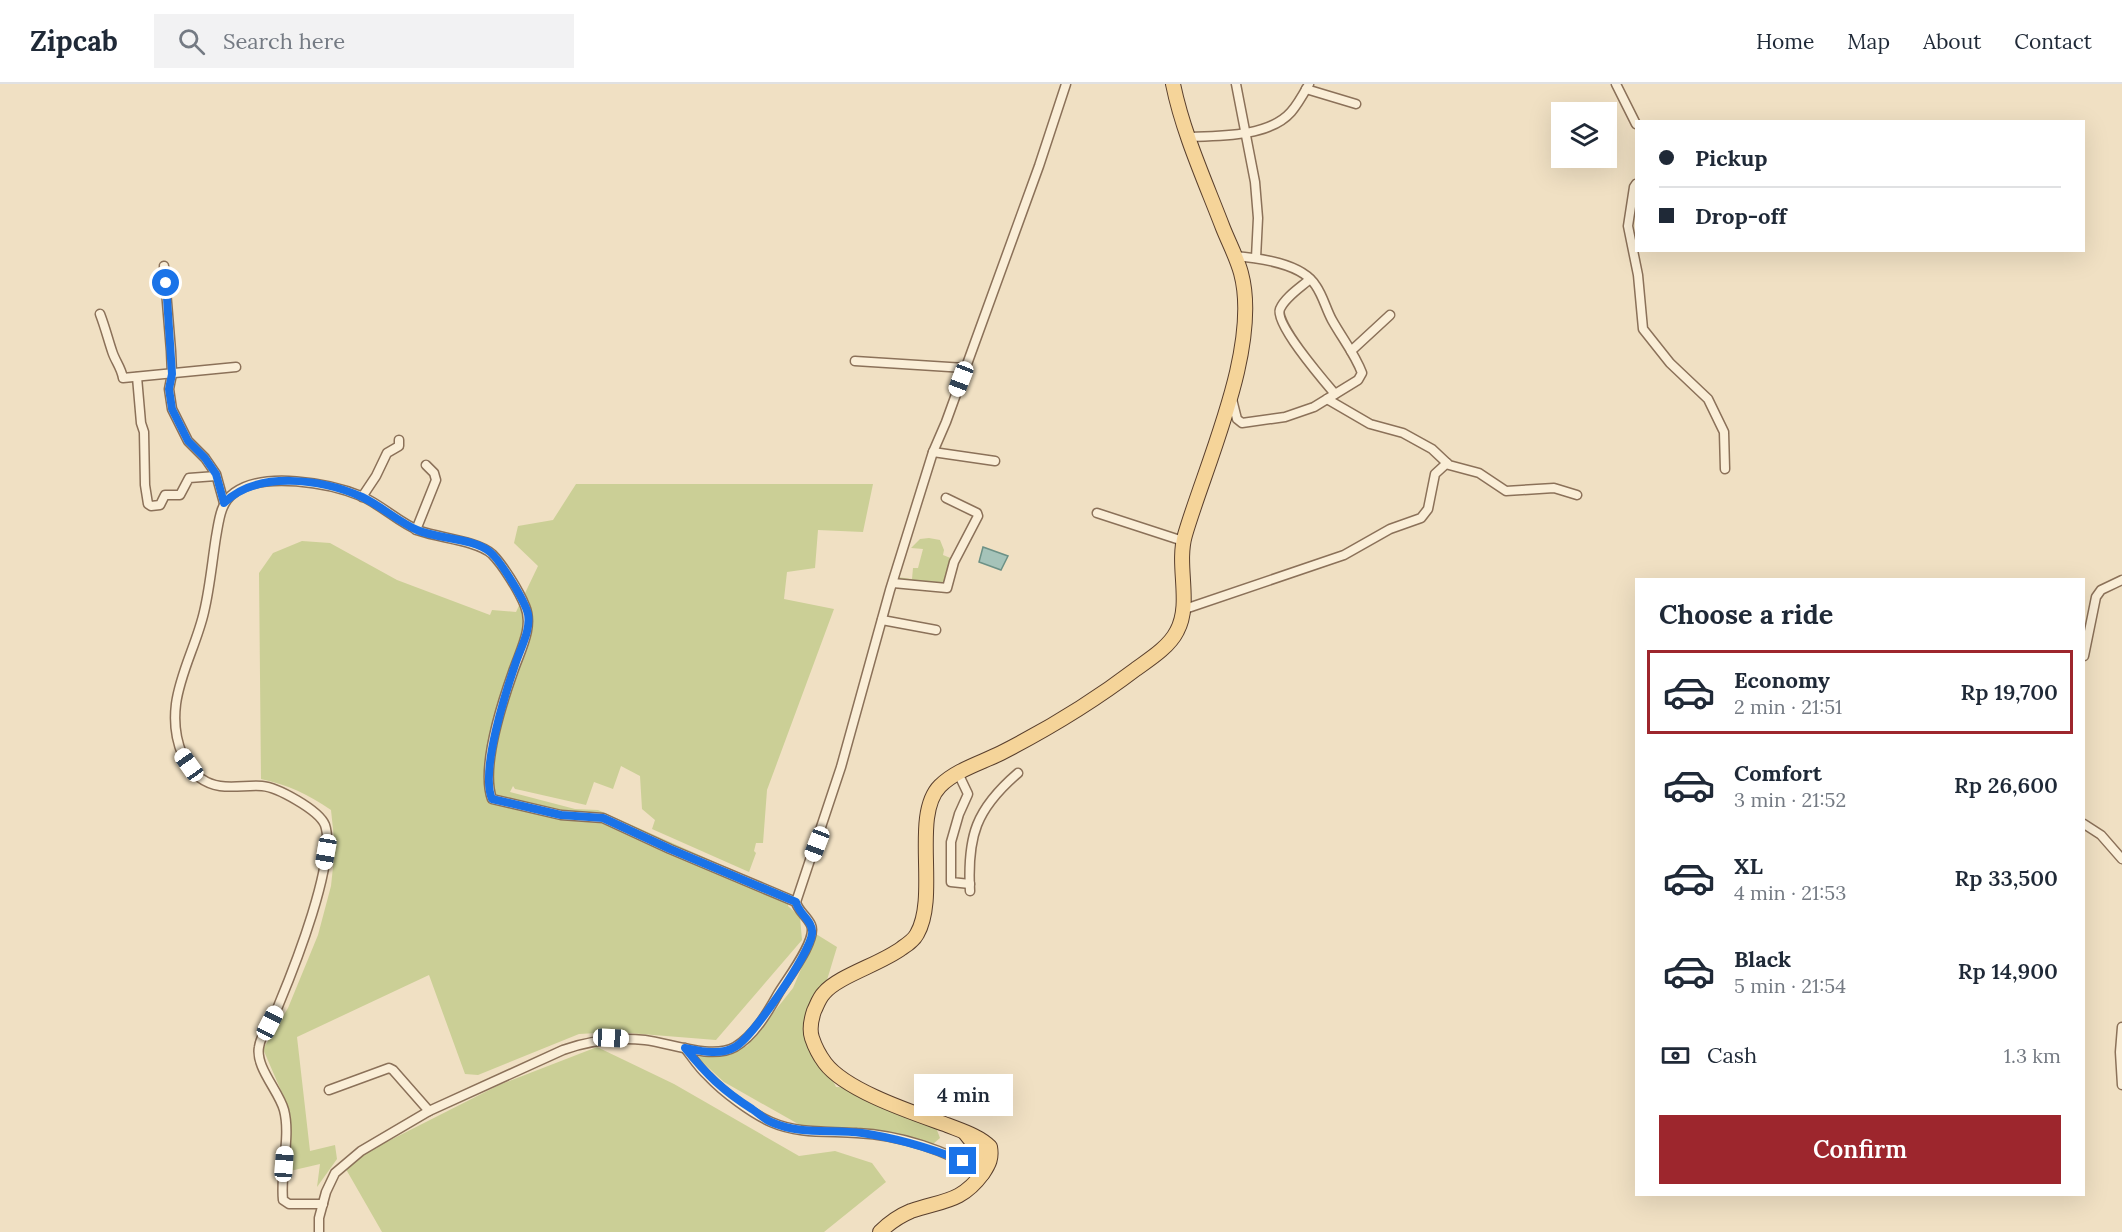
<!DOCTYPE html>
<meta charset="utf-8">
<style>
:root{--surface:#fff;--page:#f2f2f3;--text:#1f2937;--muted:#747a83;--line:#e0e1e3;--accent:#9d262d}
body{margin:0;font-family:Lora,serif;background:var(--page);color:var(--text);height:100vh;display:flex;flex-direction:column;font-size:22px;white-space:nowrap}
*{box-sizing:border-box;margin:0}
p{font-size:20px;color:var(--muted)}
.icon{flex:none;width:33px;height:33px;fill:none;stroke:currentColor;stroke-width:2;stroke-linecap:round;stroke-linejoin:round}
.map{position:relative;flex:1;overflow:hidden}
.sheet{position:absolute;left:1635px;top:494px;width:450px;height:618px;display:flex;flex-direction:column;background:var(--surface);border-radius:0px;box-shadow:0 6px 24px #0002}
.sheet>*{flex:none}
.top-card{position:absolute;left:1635px;top:36px;width:450px;height:132px;border-radius:0px;box-shadow:0 6px 24px #0002;display:grid;align-content:center;height:132px;padding:0 24px;background:var(--surface)}
.fabs{position:absolute;left:1551px;top:18px;display:grid;gap:12px}
.fabs a{display:grid;place-items:center;width:66px;height:66px;border-radius:0px;background:var(--surface);box-shadow:0 6px 24px #0002;font-size:30px}
.end{position:absolute;width:27px;height:27px;margin:-14px;border:8px solid #1a73e8;background:#fff;box-shadow:0 0 0 3px #fff}
.from{border-radius:50%}
.bubble{position:absolute;height:42px;border-radius:0px;background:var(--surface);box-shadow:0 6px 24px #0002;font-size:20px;font-weight:600;line-height:42px;text-align:center}
.car{position:absolute;width:18px;height:36px;margin:-18px -9px;border-radius:8px;box-shadow:0 0 4px 2px #0007;background:linear-gradient(#fff 24%,#345 0 40%,#fff 0 76%,#345 0 86%,#fff 0)}
.top-card b{display:flex;align-items:center;gap:21px;height:57px;font-size:22px}
.top-card b+b{border-top:2px solid var(--line)}
.top-card i{width:15px;height:15px;background:var(--text)}
ul{padding:0;list-style:none}
li{display:flex;align-items:center;gap:18px;height:84px;margin:0 12px 9px;padding:0 12px;border:3px solid transparent;border-radius:0px}
li div{flex:1}
li b{display:block;font-size:22px}
li em{font-style:normal;font-weight:600}
li.selected{border-color:var(--accent)}
li>.icon{width:54px;height:54px;stroke-width:1.5}
h2{padding:0 24px;font-size:27px;line-height:72px}
.pay{display:flex;align-items:center;gap:15px;height:66px;padding:0 24px;font-size:22px}
.pay p{margin-inline-start:auto}
.cta{display:flex;gap:12px;margin-top:auto;padding:12px 24px}
.cta a{flex:1;height:69px;border-radius:0px;background:var(--accent);color:#fff;font-size:24px;font-weight:600;line-height:69px;text-align:center}
header{display:flex;align-items:center;gap:36px;box-sizing:border-box;height:84px;padding:0 30px;background:var(--surface);border-bottom:2px solid var(--line)}
header strong{font-size:28px}
nav{display:flex;gap:33px;margin-inline-start:auto;font-size:21px}
.search{width:420px;height:54px;background:var(--page);display:flex;align-items:center;gap:15px;box-sizing:border-box;padding:0 21px;border-radius:0px;color:var(--muted);font-size:22px}
.map>svg:first-child{display:block}
.green{fill:#cbcf96}
.water{fill:#a5c3b9;stroke:#6c9186;stroke-width:1.5}
.lines{fill:none;stroke-linecap:round;stroke-linejoin:round}
.street-casing{stroke:#8b7159;stroke-width:11}
.primary-casing{stroke:#593f2d;stroke-width:16}
.street{stroke:#faeed7;stroke-width:8}
.primary{stroke:#f5d499;stroke-width:14}
.route{stroke:#1a73e8;stroke-width:8}
</style>
<header>
<strong>Zipcab</strong>
<div class="search"><svg class="icon" aria-label="search" viewBox="0 0 24 24"><circle cx="10" cy="10" r="6"/><path d="M15 15l6 6"/></svg>Search here</div>
<nav><a>Home</a><a>Map</a><a>About</a><a>Contact</a></nav>
</header>
<div class="map">
<svg width="2122" height="1148" viewBox="0 0 2122 1148">
<rect width="100%" height="100%" fill="#f0e0c3"/>
<g class="green">
<path d="M 576,400 L 873,400 L 863,448 L 818,446 L 815,484 L 787,488 L 784,515 L 834,525 L 767,706 L 763,759 L 756,759 L 754,767 L 756,769 L 749,788 L 652,745 L 655,736 L 642,725 L 640,692 L 621,682 L 613,705 L 594,698 L 586,721 L 520,706 L 515,705 L 513,702 L 510,708 L 575,725 L 598,726 L 789,811 L 788,822 L 800,833 L 802,856 L 716,956 L 616,948 L 579,950 L 478,991 L 465,990 L 429,891 L 297,953 L 310,1067 L 335,1061 L 337,1075 L 317,1103 L 320,1080 L 290,1087 L 291,1038 L 289,1025 L 263,965 L 288,924 L 318,851 L 331,802 L 335,764 L 331,726 C 307,710 289,701 261,695 L 259,489 L 273,469 L 302,457 L 330,459 L 397,496 L 490,531 L 492,526 L 516,528 L 538,482 L 514,459 L 518,442 L 553,436 Z"/>
<polygon points="929,454 940,456 944,466 943,471 953,475 946,502 895,497 897,493 912,495 913,484 918,484 923,465 911,464 920,455"/>
<polygon points="816,850 837,863 811,949 836,1003 860,1004 935,1041 940,1054 933,1060 866,1045 800,1041 724,998 697,973 729,970 747,962 793,904"/>
<polygon points="597,963 674,1000 799,1072 835,1067 872,1079 886,1098 824,1148 382,1148 343,1080 499,1001"/>
</g>
<polygon class="water" points="983,463 1008,472 1001,486 979,478"/>
<g class="lines">
<g class="street-casing">
<g id="street">
<polyline points="1236,0 1255,98 1258,134 1256,174"/>
<polyline points="1616,0 1636,40"/>
<polyline points="1306,5 1356,20"/>
<path d="M 1188,53 C 1219,52 1269,53 1291,28 C 1298,20 1304,9 1309,0"/>
<polyline points="1636,100 1634,103 1628,142 1638,191 1643,245 1670,279 1708,315 1724,348 1725,385"/>
<polyline points="164,182 171,267 172,290 169,305 172,325 188,357 205,374 216,390 224,419"/>
<path d="M 1310,195 C 1301,203 1285,213 1280,225 C 1274,239 1324,297 1335,310"/>
<path d="M 100,230 C 105,243 108,255 112,267 C 115,277 121,283 123,294 L 236,283"/>
<polyline points="1351,267 1390,231"/>
<polyline points="855,277 965,284"/>
<polyline points="137,293 141,339 144,348 145,401 148,420 151,422 160,421 165,411 180,411 189,394 216,392"/>
<path d="M 1232,315 L 1237,335 L 1242,339 L 1285,333 L 1314,323 L 1358,296 L 1362,289 C 1355,270 1342,254 1332,236 C 1326,225 1323,212 1316,202 C 1302,179 1259,174 1234,172"/>
<polyline points="1327,315 1370,340 1403,349 1432,365 1449,381 1479,389 1506,407 1554,404 1577,411"/>
<polyline points="933,368 995,377"/>
<polyline points="362,413 376,392 387,369 399,362 399,356"/>
<polyline points="1097,429 1183,457"/>
<polyline points="416,446 436,396 434,389 426,381"/>
<polyline points="893,499 947,504 954,478 978,432 977,429 946,414"/>
<polyline points="1182,526 1344,471 1390,445 1421,434 1428,425 1435,390 1447,379"/>
<polyline points="882,536 936,546"/>
<polyline points="2084,572 2096,513 2101,506 2122,496"/>
<polyline points="958,689 968,710 959,730 951,758 951,798 970,800"/>
<polyline points="2084,740 2101,751 2122,775"/>
<path d="M 970,807 C 967,752 976,725 1018,689"/>
<polyline points="2122,943 2120,968 2122,1001"/>
<path d="M 685,964 C 692,973 699,984 708,992 C 723,1008 751,1029 771,1038 C 798,1050 828,1047 857,1049 C 900,1051 946,1066 982,1089"/>
<polyline points="329,1006 389,984 393,986 429,1027"/>
<path d="M 323,1120 L 289,1120 L 283,1116 C 280,1088 291,1052 284,1026 C 279,1007 255,983 259,963 C 261,948 274,934 279,920 C 294,884 337,776 325,741 C 319,726 277,703 262,702 C 248,701 234,704 220,702 C 183,696 172,653 176,620 C 180,589 197,559 204,528 C 210,503 212,478 216,453 C 219,437 220,419 234,409 C 263,387 329,399 361,412 C 382,421 399,439 420,447 C 440,454 478,457 492,470 C 503,481 519,507 525,522 C 534,543 520,567 513,588 C 502,619 481,684 492,715 L 561,731 L 603,734 L 670,765 L 796,818"/>
<path d="M 319,1148 L 319,1134 L 326,1108 L 335,1089 L 361,1067 L 429,1027 L 563,966 C 591,956 616,953 645,956 C 670,959 712,976 735,963 C 754,952 768,928 778,910 C 786,896 818,856 811,841 C 807,832 798,827 796,818 L 841,683 L 890,506 L 933,368 L 946,338 L 1039,82 L 1066,0"/>
</g>
</g>
<g class="primary-casing">
<g id="primary">
<polyline points="965,1049 977,1064 982,1090"/>
<path d="M 880,1148 C 889,1139 899,1132 911,1127 C 943,1116 961,1119 983,1089 C 989,1080 992,1074 990,1063 C 979,1052 962,1047 947,1041 C 914,1029 846,1007 825,979 C 819,971 815,963 812,954 C 809,945 811,936 814,927 C 817,921 819,914 824,909 C 838,892 881,880 902,864 C 908,860 914,856 917,850 C 939,812 911,731 940,702 C 956,686 981,679 1001,669 C 1048,645 1094,617 1136,585 C 1150,575 1169,563 1177,547 C 1192,519 1176,482 1185,451 C 1206,379 1261,263 1241,189 C 1237,174 1229,159 1223,144 C 1205,97 1183,49 1173,0"/>
</g>
</g>
<use href="#street" class="street"/>
<use href="#primary" class="primary"/>
</g>
<g class="lines">
<path class="route" d="M 166,199 L 172,290 L 169,305 L 172,325 L 188,357 L 205,374 L 216,390 L 224,419 C 257,386 322,395 362,413 C 381,422 397,437 417,446 C 437,455 474,454 490,468 C 500,476 525,517 528,530 C 531,546 521,563 516,578 C 506,607 480,687 492,715 L 561,731 L 603,734 L 670,765 L 796,818 C 798,830 814,837 812,850 C 810,869 752,954 735,963 C 720,972 700,967 685,964 C 707,991 722,1006 752,1025 C 758,1029 764,1035 771,1038 C 800,1051 831,1045 862,1049 C 897,1054 930,1064 963,1077"/>
</g>
</svg>
<div class="fabs">
<a><svg class="icon" aria-label="layers" viewBox="0 0 24 24"><path d="M12 4l9 5-9 5-9-5zM3 14l9 5 9-5"/></svg></a>
</div>
<i class="end from" style="left:166px;top:199px"></i>
<i class="end" style="left:963px;top:1077px"></i>
<div class="bubble" style="left:914px;top:990px;width:99px">4 min</div>
<i class="car" style="left:961px;top:295px;rotate:201deg"></i>
<i class="car" style="left:189px;top:681px;rotate:325deg"></i>
<i class="car" style="left:817px;top:760px;rotate:201deg"></i>
<i class="car" style="left:326px;top:768px;rotate:190deg"></i>
<i class="car" style="left:270px;top:939px;rotate:27deg"></i>
<i class="car" style="left:611px;top:954px;rotate:93deg"></i>
<i class="car" style="left:284px;top:1080px;rotate:4deg"></i>
<div class="top-card">
<b><i class="from"></i>Pickup</b>
<b><i></i>Drop-off</b>
</div>
<section class="sheet">
<h2>Choose a ride</h2>
<ul>
<li class="selected"><svg class="icon" aria-label="car" viewBox="0 0 24 24"><path d="M5 17H2v-5l4-1 3-4h7l3 4 3 1v5h-3M9 17h6M6 11h13"/><circle cx="7" cy="17" r="2"/><circle cx="17" cy="17" r="2"/></svg><div><b>Economy</b><p>2 min · 21:51</p></div><em>Rp 19,700</em></li>
<li><svg class="icon" aria-label="car" viewBox="0 0 24 24"><path d="M5 17H2v-5l4-1 3-4h7l3 4 3 1v5h-3M9 17h6M6 11h13"/><circle cx="7" cy="17" r="2"/><circle cx="17" cy="17" r="2"/></svg><div><b>Comfort</b><p>3 min · 21:52</p></div><em>Rp 26,600</em></li>
<li><svg class="icon" aria-label="car" viewBox="0 0 24 24"><path d="M5 17H2v-5l4-1 3-4h7l3 4 3 1v5h-3M9 17h6M6 11h13"/><circle cx="7" cy="17" r="2"/><circle cx="17" cy="17" r="2"/></svg><div><b>XL</b><p>4 min · 21:53</p></div><em>Rp 33,500</em></li>
<li><svg class="icon" aria-label="car" viewBox="0 0 24 24"><path d="M5 17H2v-5l4-1 3-4h7l3 4 3 1v5h-3M9 17h6M6 11h13"/><circle cx="7" cy="17" r="2"/><circle cx="17" cy="17" r="2"/></svg><div><b>Black</b><p>5 min · 21:54</p></div><em>Rp 14,900</em></li>
</ul>
<div class="pay"><svg class="icon" aria-label="cash" viewBox="0 0 24 24"><path d="M3 7h18v10H3z"/><circle cx="12" cy="12" r="2"/></svg>Cash<p>1.3 km</p></div>
<div class="cta"><a>Confirm</a></div>
</section>
</div>
